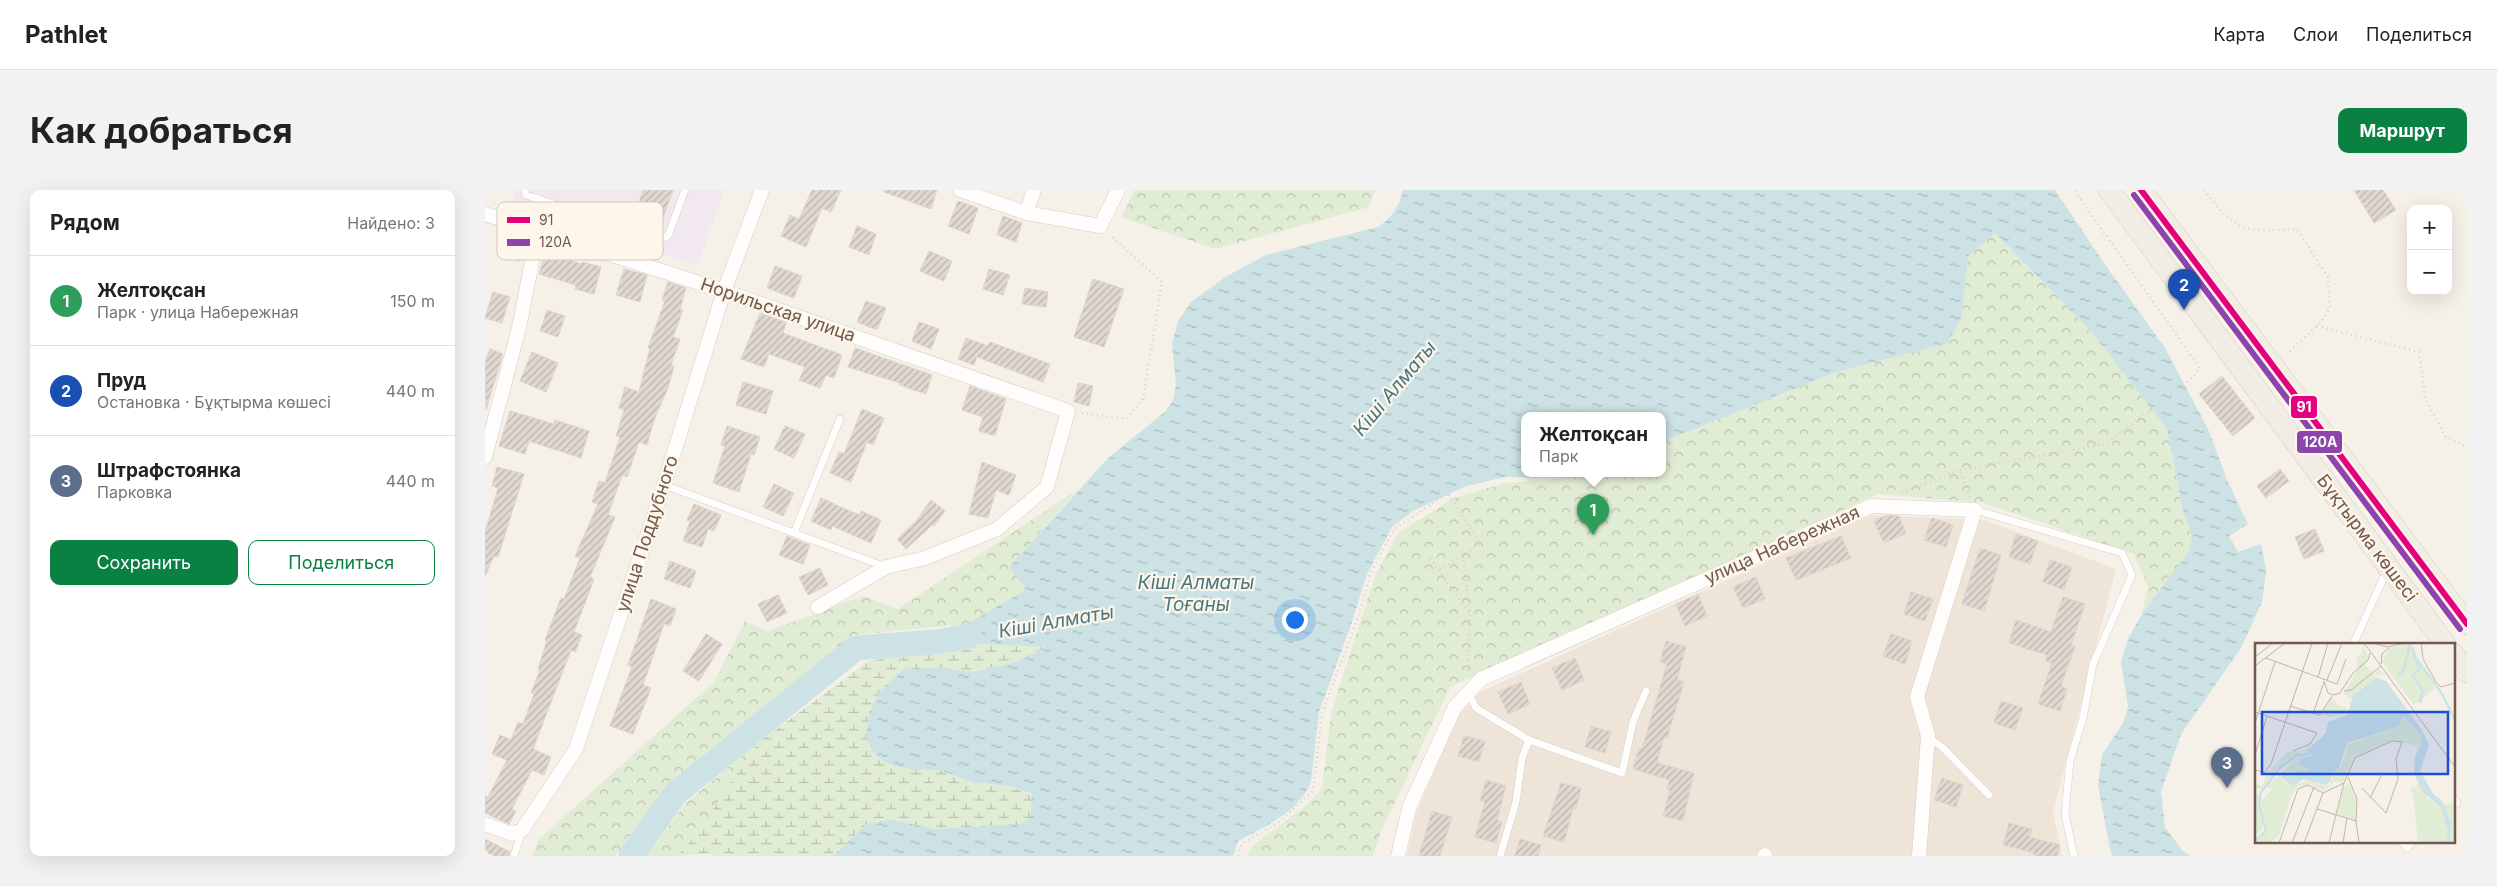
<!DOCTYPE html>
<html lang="ru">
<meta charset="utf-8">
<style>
:root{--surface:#fff;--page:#f2f2f2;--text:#222;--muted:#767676;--line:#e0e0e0;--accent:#0b8043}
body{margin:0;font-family:Inter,sans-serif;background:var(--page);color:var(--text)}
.controls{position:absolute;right:15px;top:15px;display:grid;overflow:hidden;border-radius:10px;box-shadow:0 5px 20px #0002}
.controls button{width:45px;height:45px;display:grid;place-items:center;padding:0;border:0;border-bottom:1px solid var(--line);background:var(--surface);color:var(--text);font:25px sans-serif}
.you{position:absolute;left:809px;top:429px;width:18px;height:18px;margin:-12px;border:4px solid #fff;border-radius:50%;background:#1a73e8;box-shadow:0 0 0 8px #1a73e833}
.badge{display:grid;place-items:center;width:32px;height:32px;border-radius:50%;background:var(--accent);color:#fff;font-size:16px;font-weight:700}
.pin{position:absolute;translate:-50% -41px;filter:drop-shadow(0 1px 2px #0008)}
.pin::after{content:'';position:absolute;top:26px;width:18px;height:15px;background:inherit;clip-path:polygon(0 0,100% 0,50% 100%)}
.popup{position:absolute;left:1036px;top:222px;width:145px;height:65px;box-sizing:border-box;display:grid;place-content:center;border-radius:10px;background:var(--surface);filter:drop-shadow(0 1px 4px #0005);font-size:16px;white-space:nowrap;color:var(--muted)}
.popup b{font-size:19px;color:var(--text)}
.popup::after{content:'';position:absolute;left:50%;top:100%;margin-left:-10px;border:10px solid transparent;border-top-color:var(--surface)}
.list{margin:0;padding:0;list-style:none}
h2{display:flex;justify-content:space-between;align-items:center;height:65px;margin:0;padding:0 20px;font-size:21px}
h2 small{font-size:16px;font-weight:400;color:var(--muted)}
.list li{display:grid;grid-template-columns:32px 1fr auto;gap:15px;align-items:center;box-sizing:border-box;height:90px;padding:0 20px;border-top:1px solid var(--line)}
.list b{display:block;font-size:19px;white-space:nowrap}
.list p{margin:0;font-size:16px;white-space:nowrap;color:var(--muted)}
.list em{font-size:16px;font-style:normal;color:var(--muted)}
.actions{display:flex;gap:10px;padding:15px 20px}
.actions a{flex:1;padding:11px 0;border:1px solid var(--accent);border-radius:10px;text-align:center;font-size:18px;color:var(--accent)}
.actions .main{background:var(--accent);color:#fff}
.map{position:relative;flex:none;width:1982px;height:666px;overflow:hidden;border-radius:10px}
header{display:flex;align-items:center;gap:30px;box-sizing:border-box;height:70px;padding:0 25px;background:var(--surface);border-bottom:1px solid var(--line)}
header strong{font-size:24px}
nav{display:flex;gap:28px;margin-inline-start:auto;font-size:18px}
.intro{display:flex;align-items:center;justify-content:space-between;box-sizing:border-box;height:120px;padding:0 30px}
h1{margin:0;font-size:35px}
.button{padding:12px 22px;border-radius:10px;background:var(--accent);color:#fff;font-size:18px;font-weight:700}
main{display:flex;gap:30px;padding:0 30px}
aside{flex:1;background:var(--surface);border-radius:10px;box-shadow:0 5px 20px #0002}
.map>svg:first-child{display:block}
</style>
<header>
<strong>Pathlet</strong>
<nav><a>Карта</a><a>Слои</a><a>Поделиться</a></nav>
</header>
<div class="intro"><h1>Как добраться</h1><a class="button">Маршрут</a></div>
<main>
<aside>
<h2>Рядом<small>Найдено: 3</small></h2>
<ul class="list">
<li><span class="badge" style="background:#2e9e5b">1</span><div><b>Желтоқсан</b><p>Парк · улица Набережная</p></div><em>150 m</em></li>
<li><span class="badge" style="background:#1a4fb4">2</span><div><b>Пруд</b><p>Остановка · Бұқтырма көшесі</p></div><em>440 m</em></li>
<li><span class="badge" style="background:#5c6f8a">3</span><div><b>Штрафстоянка</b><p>Парковка</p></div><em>440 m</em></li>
</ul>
<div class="actions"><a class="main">Сохранить</a><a>Поделиться</a></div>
</aside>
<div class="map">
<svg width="1982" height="666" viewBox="0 0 1982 666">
<defs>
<pattern id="forest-crowns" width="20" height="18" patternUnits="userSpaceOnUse" patternTransform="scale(1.25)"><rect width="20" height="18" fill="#e1ecd5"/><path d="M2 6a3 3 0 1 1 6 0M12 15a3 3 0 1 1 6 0" fill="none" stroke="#bbc2af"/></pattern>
<pattern id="wetland-marsh" width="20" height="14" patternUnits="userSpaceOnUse" patternTransform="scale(1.25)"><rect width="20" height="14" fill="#e1ecd5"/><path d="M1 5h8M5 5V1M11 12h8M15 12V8" fill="none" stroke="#bbc2af"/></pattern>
<pattern id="water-ripples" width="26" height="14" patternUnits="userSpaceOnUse" patternTransform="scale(1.25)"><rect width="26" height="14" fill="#cce2e4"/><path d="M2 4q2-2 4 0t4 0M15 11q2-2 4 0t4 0" fill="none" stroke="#aababb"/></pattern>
<pattern id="building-hatch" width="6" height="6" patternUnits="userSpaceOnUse" patternTransform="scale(1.25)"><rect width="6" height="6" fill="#e1d9d1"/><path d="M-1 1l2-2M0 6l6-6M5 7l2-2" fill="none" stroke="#bbb3ac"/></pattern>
</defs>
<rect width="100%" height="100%" fill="#f5f1e9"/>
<path fill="#eee4d7" d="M1386 325 1499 330 1631 379 1568 622 1577 666H922L931 624 974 525 995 502Z"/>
<path fill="#f2e8f0" d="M32 0H239L213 76 27 13Z"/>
<path fill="url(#forest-crowns)" d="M650 0H890L884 17 730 59 636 27Z
M1510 43 1605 140 1682 239 1698 321 1707 346 1704 361 1657 424 1663 397 1649 364 1498 313 1393 304 965 497 895 644 888 666H763L766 657 819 617 837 599 846 523 890 386 913 343 969 308 1020 293 1086 288 1097 284H1177V252L1349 183 1463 153 1477 127 1482 66Z
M593 299 524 377 543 399 482 434 369 445 184 592 131 666H47L53 650 229 492 260 431 283 441 378 406 413 419Z
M273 553 209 647 193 666H161L201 613Z"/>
<path fill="url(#wetland-marsh)" d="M496 454 563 457 531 472 489 482 455 478 430 580H455L486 592 523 596 547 605 545 628 535 634 449 639 404 629 343 666H229L225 664 193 666 209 647 273 553 383 471Z"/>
<path fill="url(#water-ripples)" d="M918 0H1570L1621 76 1680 158 1723 239 1743 292 1763 334 1744 346 1753 362 1776 354 1781 380 1777 412 1756 458 1696 544 1676 602 1680 637 1697 660 1705 666H1628L1625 659 1613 595 1617 565 1638 533 1643 517 1636 471 1643 449 1657 424 1704 361 1707 346 1698 321 1682 239 1605 140 1510 43 1483 66 1477 127 1463 153 1349 183 1177 252V226H1039V284H1097L1086 288 1020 287 981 296 928 321 907 337 882 384 866 435 834 522 826 592C814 622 779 637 753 651L748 666H343L351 663 380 635 404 629 449 639 535 634 545 628 547 604 523 596 486 592 455 580H430L406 575 391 566 381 547 384 523 395 501 419 479 455 478 489 482 531 472 562 457 451 452 542 399 524 377 623 268 681 221 688 210 691 194 687 154 693 131 706 112 742 86 781 65 893 37C907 27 914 17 918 0Z"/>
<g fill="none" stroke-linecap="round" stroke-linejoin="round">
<path stroke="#cce2e4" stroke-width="25" d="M146 666 191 603 371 458 451 452 484 446"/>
</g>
<path fill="url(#building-hatch)" stroke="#ddd4cc" d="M158 0H188L173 42 147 33Z
M327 0H356L346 22 337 18 321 57 296 46 305 25 314 29Z
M399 0H452L446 19 399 2Z
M1869 0H1898L1911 20 1889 33Z
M473 11 493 18 484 44 463 36Z
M518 26 537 33 531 52 512 45Z
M372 36 391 44 384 65 364 57Z
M27 45 42 50 35 71 21 67Z
M444 61 467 71 459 91 435 81Z
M60 63 97 74V72L116 77 109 104 90 99 91 95 54 84Z
M290 76 317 86 309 108 282 98Z
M139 79 162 85 155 112 131 105Z
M504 79 525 85 518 105 498 99Z
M608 89 639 99 619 157 589 147Z
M183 92 201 98 195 119 198 120 188 147 195 149 186 175 189 176 183 198 169 230 162 255 154 252 142 287 137 285 123 325 130 327 105 387 109 389 89 442 97 445 90 462 86 460 48 559 66 567 59 585 47 580 27 619 31 621 24 634 0 623V606L3 607 22 570 7 564 15 545 26 550 33 532 38 534 49 504 46 503 55 480 53 479 62 451 60 450 76 408 79 409 95 368 90 366 113 314 107 312 114 291 120 293 135 247 131 246 139 220 134 218 140 197 154 202 165 158H163L180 111 177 110Z
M540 98 563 102 561 117 537 114Z
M8 102 25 107 17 133 0 128Z
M381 111 401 118 392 140 372 132Z
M62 120 80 126 73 147 55 141Z
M275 123 301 132 298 143 357 165 349 188 341 185 335 198 314 190 320 177 284 164 279 177 256 169Z
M434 132 454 139 446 159 427 151Z
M481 148 503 156 505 152 565 174 558 192 492 167 489 175 473 169Z
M370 158 447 185 441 204 414 195 415 193 363 177Z
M5 159 18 164 1 220 0 172Z
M47 162 73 173 61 202 35 191Z
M1737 186 1770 228 1748 246 1714 204Z
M258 192 288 201 281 224 251 215Z
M593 193 608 196 604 216 589 212Z
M485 196 521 209 510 246 494 241 498 227 477 220Z
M377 219 399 228 388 255 382 252 366 292 345 283 354 262 359 264Z
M25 221 69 234 70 230 104 241 96 268 44 251 40 264 14 256Z
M242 236 275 247 269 265 266 264 254 302 228 293 240 256 236 255Z
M300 236 320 244 309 268 289 259Z
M497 272 531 285 524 305 511 300 503 328 484 324Z
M12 277 39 284 13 367 9 366 0 386V342L13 298 7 296Z
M1795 279 1804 291 1781 308 1772 296Z
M289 294 309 303 298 326 278 317Z
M336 308 374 325 376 321 396 330 386 353 347 336 346 340 326 331Z
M446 310 460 321 449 336 447 335 421 359 412 349 432 330Z
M209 314 236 325 229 341 223 339 217 357 198 351 205 331 202 330Z
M1402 325 1414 326 1421 343 1399 353 1389 331Z
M1447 328 1468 335 1461 357 1439 350Z
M1830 339 1839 361 1819 369 1810 347Z
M1531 344 1553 351 1545 374 1524 367Z
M302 346 325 355 318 374 294 365Z
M1356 346 1366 368 1311 390 1301 368Z
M1495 358 1516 365 1499 421 1477 414Z
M1565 370 1587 377 1579 400 1558 392Z
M185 371 211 381 205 398 179 389Z
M335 378 343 395 323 405 314 387Z
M1271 387 1280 409 1258 418 1248 397Z
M1426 402 1448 409 1440 431 1419 424Z
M1213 404 1222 426 1200 436 1191 414Z
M293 405 302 423 282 432 273 414Z
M1578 407 1600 414 1586 455 1590 456 1576 496 1582 499 1575 521 1553 514 1567 473 1561 471 1562 465 1524 453 1531 430 1566 442Z
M166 409 191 419 185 436 179 434 158 495 166 498 148 544 125 536 147 477 143 475Z
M221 444 237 454 214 491 198 481Z
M1406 444 1427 451 1420 474 1398 466Z
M1181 451 1201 457 1192 490 1199 492 1182 548 1179 547 1172 573 1209 583 1198 631 1178 626 1185 600 1182 599 1185 590 1148 579 1154 558 1157 559 1182 474 1175 472Z
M1090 468 1099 490 1077 500 1067 478Z
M1036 492 1045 514 1023 524 1013 502Z
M1516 511 1538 518 1530 540 1509 533Z
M1106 536 1126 542 1120 563 1100 557Z
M979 546 1000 551 994 572 973 566Z
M1457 588 1478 595 1471 617 1449 610Z
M1001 590 1021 596 1012 630 1017 632 1011 653 990 647 1000 612 995 611Z
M1076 593 1096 598 1091 619 1088 618 1079 652 1058 646Z
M947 621 967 627 955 666H934Z
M1524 633 1547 639 1544 647 1575 655 1572 666H1549V663L1518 655Z
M0 649 25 662 24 666H0Z
M1035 649 1056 655 1053 666H1030Z"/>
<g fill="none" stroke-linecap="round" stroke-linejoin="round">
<g stroke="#d4cec7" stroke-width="8">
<path id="service" d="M40 0 41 5 176 49 183 46 200 0
M40 37 52 8
M179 295 401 377
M1490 320 1637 363 1647 385 1608 474 1598 528 1585 571 1580 624 1589 666
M309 343 355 229
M1868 455 1902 380
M983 502 991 518 1044 550 1137 583 1148 532 1161 501
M1443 547 1457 557 1504 605
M1968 608 1972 613 1968 616
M1917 652 1922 658 1927 652
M29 666 37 640
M1015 666 1031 612 1037 568 1044 550"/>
</g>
<g stroke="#d4cec7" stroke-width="15">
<path id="minor" d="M475 0 541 23 615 36 633 0
M541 23 549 0
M0 24 239 101 583 221 562 297 512 339 440 368 401 377 333 417
M0 267 34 138 53 41
M0 634 27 644 37 640 91 559 179 295 239 101 277 0
M913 666 924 618 970 517 996 489 1386 316 1490 320 1432 507 1443 546 1434 666
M1279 666 1280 665"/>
</g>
<g stroke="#d4ccc6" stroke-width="22">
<path id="primary" d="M1624 0 1961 455
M1656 0 1982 434
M1968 464 1982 482"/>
</g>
<path stroke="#d6cfca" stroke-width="2.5" stroke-dasharray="1 4" stroke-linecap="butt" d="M1719 0C1752 43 1759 42 1812 39L1843 87 1845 118 1837 131 1802 164
M1832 136 1934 162 1940 208 1961 247 1982 257
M597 223 641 229 658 209 677 92 625 45
M1475 280 1620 254 1705 190 1715 178 1589 0
M1417 303 1475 280 1485 307
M978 365 985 425 983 483
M945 368 984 423
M753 666 757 654 794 632 828 601 837 523 875 422 885 384 909 339 963 303 995 354 954 380"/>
<use href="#service" stroke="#fefdfc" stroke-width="7"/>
<use href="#minor" stroke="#fefdfc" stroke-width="14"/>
<use href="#primary" stroke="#f1ede5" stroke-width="21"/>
<g stroke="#fef6ea" stroke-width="10">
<path id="bus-1" d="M1656 0 1982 434"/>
</g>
<g stroke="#fef6ea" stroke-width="10">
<path id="bus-2" d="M1649 5 1975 439"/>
</g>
<use href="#bus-1" stroke="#e5007d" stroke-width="6"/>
<use href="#bus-2" stroke="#8e44ad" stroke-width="6"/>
</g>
<g text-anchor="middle" stroke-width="4.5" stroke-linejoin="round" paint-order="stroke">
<g font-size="18" fill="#71594c" stroke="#fef6ea">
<text transform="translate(293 120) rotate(19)" y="6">Норильская улица</text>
<text transform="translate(162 344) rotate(-72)" y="6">улица Поддубного</text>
<text transform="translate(1882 348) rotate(53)" y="6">Бұқтырма көшесі</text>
<text transform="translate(1297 355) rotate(-24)" y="6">улица Набережная</text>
</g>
<g font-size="19" font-style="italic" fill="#477882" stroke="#fef6ea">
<text transform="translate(909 198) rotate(-50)" y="7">Кіші Алматы</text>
<text x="711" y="399">Кіші Алматы<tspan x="711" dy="22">Тоғаны</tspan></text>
<text transform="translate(571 431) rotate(-10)" y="7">Кіші Алматы</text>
</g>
</g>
<g transform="translate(1770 453)">
<rect width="200" height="200" fill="#f5f1e9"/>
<path d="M5 149 3 163 8 185 0 193V153Z" fill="#e1ecd5"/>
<path d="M155 0 180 45 159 62 127 19 135 5ZM108 1 113 14 110 22 119 31 124 26 129 31 119 32 121 35 96 56 88 51 103 26 102 14 106 12ZM77 54 83 62 92 64 90 70 76 74 67 71ZM149 73 165 91 167 101 162 109V103L138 97 98 115 88 139H79L68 148 55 141 43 144 36 153 25 191 15 200 29 167 30 153 42 141 54 137 70 143 75 141 79 130 86 125 93 101 144 83ZM63 97 58 106 42 111 24 124 7 147 0 145V141L7 143 12 130 32 109 46 108ZM94 140 101 157 100 177 82 171 89 144ZM161 141 167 143 173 156 186 165 185 156 192 162 200 159V200H163L158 151 155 148 158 142 164 150Z" fill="#e1ecd5"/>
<path d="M60 112 43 118 58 125 57 128 26 133 29 139 40 144 30 153 29 167 15 200H0L11 189 5 160 17 146 12 145 15 140 43 113Z" fill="#e1ecd5"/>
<path d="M121 35 131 38 165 84 174 102 165 128 179 152 185 156 196 178 195 200 191 198 193 188 186 165 168 149 159 131 160 113 167 101 165 91 149 73 144 83 92 100 84 125 78 130 74 140 70 142 48 136 38 144 26 134 27 131 36 133 43 128H58L44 122V116L59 112 49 111 71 90 73 79 92 72 98 53Z" fill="#cce2e4"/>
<path fill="none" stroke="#cce2e4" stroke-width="2.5" d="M157 4 164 26 158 33 168 48 165 60M163 18 187 51 200 77M143 32 149 27 155 0M7 148 25 125 42 112 53 111M0 198 11 188 4 162 6 148"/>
<path fill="none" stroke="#c0b4aa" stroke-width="1" d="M109 0 200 124M118 0 132 4 151 0M166 0 168 16 181 39 186 44 200 40M0 14 18 0M11 15 82 41 91 16M126 21 127 11 134 5M0 23 30 0M63 34 73 0M72 37 87 0M69 38 73 50 78 52 85 50 98 30 113 17 115 10M89 48 96 47 126 23M35 63 65 72 77 53M0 69 62 90 55 101 38 108M58 71 69 39M0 80 20 19M0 112 12 73M0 127 10 129 16 121 57 0M93 134 102 156 101 178M68 150 89 140 100 115 137 98 147 99 141 116 143 136 131 170 107 145M115 155 127 131M62 166 101 178M101 178 104 200M24 200 43 146 53 142 68 150M37 200 59 144M49 200 68 150M74 200 89 140M88 200 92 175"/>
<path fill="#1d4ed8" fill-opacity="0.15" stroke="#1d4ed8" stroke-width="2.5" d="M7 69H193V131H7Z"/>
<rect width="200" height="200" fill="none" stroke="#71594c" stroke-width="2.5"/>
</g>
<rect x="12" y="12" width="166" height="58" rx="8" fill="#fef6ea" stroke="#d4c7bb" stroke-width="1"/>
<rect x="22" y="27" width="23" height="6" fill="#e5007d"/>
<rect x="22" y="49" width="23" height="7" fill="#8e44ad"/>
<g font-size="14" fill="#71594c">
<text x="54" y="35">91</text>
<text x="54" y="57">120А</text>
</g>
<g stroke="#fef6ea" stroke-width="2">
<rect x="1805" y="205" width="28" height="24" rx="5" fill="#e5007d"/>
<rect x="1811" y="240" width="47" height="24" rx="5" fill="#8e44ad"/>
</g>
<g font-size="14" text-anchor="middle" font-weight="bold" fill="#fff">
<text x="1819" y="222">91</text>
<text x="1835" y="257">120А</text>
</g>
</svg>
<div class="controls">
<button>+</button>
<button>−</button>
</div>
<div class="you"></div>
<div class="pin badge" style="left:1108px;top:345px;background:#2e9e5b">1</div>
<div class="popup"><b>Желтоқсан</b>Парк</div>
<div class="pin badge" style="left:1699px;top:120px;background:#1a4fb4">2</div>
<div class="pin badge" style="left:1742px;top:598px;background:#5c6f8a">3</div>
</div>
</main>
